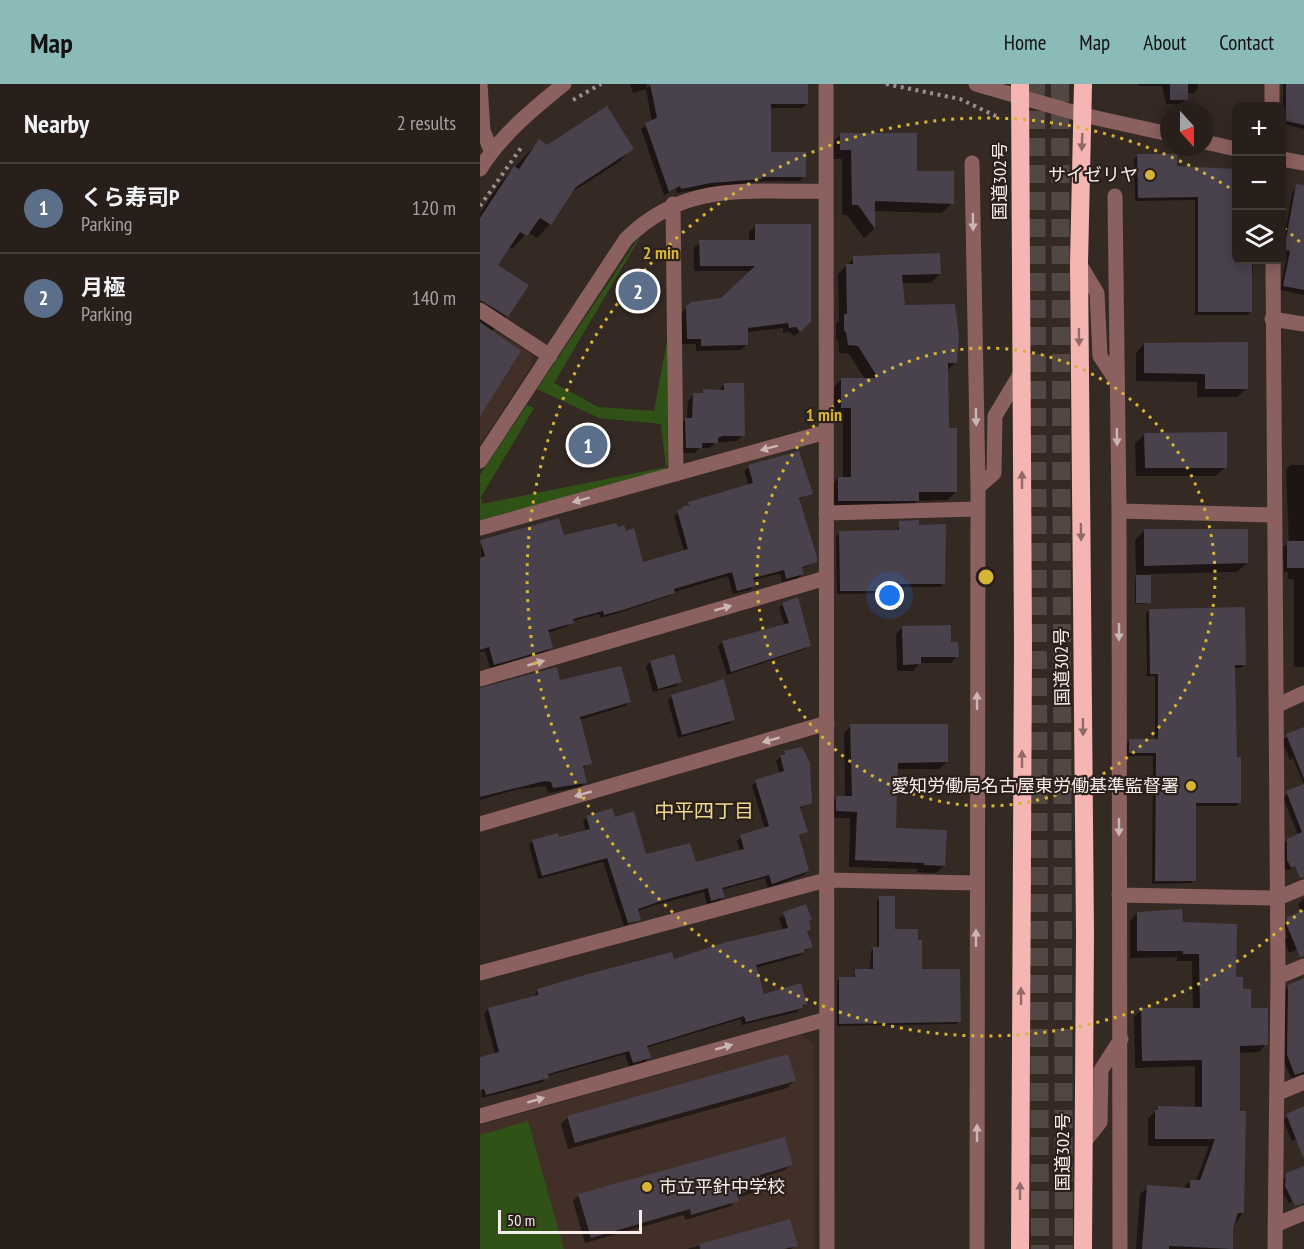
<!DOCTYPE html>
<meta charset="utf-8">
<style>
:root{--surface:#281f1b;--page:#302724;--text:#f1f3f6;--muted:#a5a2a3;--line:#443d3a;--accent:#8bbbb9}
body{margin:0;font-family:"PT Sans Narrow","Noto Sans JP",sans-serif;background:var(--page);color:var(--text)}
.controls{position:absolute;right:18px;top:18px;display:grid;overflow:hidden;border-radius:9px;box-shadow:0 3px 15px #0003}
.controls button{width:54px;height:54px;display:grid;place-items:center;padding:0;border:0;border-bottom:2px solid var(--line);background:var(--surface);color:var(--text);font:30px sans-serif}
.compass{position:absolute;left:680px;top:18px;width:54px;height:54px;border-radius:50%;background:var(--surface);box-shadow:0 3px 15px #0003;rotate:159deg}
.scale{position:absolute;left:18px;bottom:15px;width:144px;box-sizing:border-box;padding-left:6px;border:3px solid #f7eeeb;border-top:0;font-size:16px;line-height:21px;white-space:nowrap;color:#f7eeeb;-webkit-text-stroke:4px #2b1f1b;paint-order:stroke}
.you{position:absolute;left:410px;top:512px;width:21px;height:21px;margin:-15px;border:4px solid #fff;border-radius:50%;background:#1a73e8;box-shadow:0 0 0 9px #1a73e833}
.badge{display:grid;place-items:center;width:39px;height:39px;border-radius:50%;background:var(--accent);color:#fff;font-size:20px;font-weight:700}
.pin{position:absolute;translate:-50% -50%;border:3px solid #fff;box-shadow:0 2px 6px #0006}
.list{margin:0;padding:0;list-style:none}
h2{display:flex;justify-content:space-between;align-items:center;height:78px;margin:0;padding:0 24px;font-size:26px}
h2 small{font-size:20px;font-weight:400;color:var(--muted)}
.list li{display:grid;grid-template-columns:39px 1fr auto;gap:18px;align-items:center;box-sizing:border-box;height:90px;padding:0 24px;border-top:2px solid var(--line)}
.list b{display:block;font-size:22px;white-space:nowrap}
.list p{margin:0;font-size:20px;white-space:nowrap;color:var(--muted)}
.list em{font-size:20px;font-style:normal;color:var(--muted)}
.icon{flex:none;width:33px;height:33px;fill:none;stroke:currentColor;stroke-width:2;stroke-linecap:round;stroke-linejoin:round}
.map{position:relative;flex:none;width:824px;height:1165px;overflow:hidden}
header{display:flex;align-items:center;gap:36px;box-sizing:border-box;height:84px;padding:0 30px;background:var(--accent);color:#111}
header strong{font-size:28px}
nav{display:flex;gap:33px;margin-inline-start:auto;font-size:21px}
main{display:flex}
aside{flex:1;background:var(--surface)}
.map>svg:first-child{display:block}
</style>
<header>
<strong>Map</strong>
<nav><a>Home</a><a>Map</a><a>About</a><a>Contact</a></nav>
</header>
<main>
<aside>
<h2>Nearby<small>2 results</small></h2>
<ul class="list">
<li><span class="badge" style="background:#5c6f8a">1</span><div><b>くら寿司P</b><p>Parking</p></div><em>120 m</em></li>
<li><span class="badge" style="background:#5c6f8a">2</span><div><b>月極</b><p>Parking</p></div><em>140 m</em></li>
</ul>
</aside>
<div class="map">
<svg width="824" height="1165" viewBox="0 0 824 1165">
<rect width="100%" height="100%" fill="#352924"/>
<path fill="#422f28" d="M0 237 51 270 52 281 0 360Z
M321 951 333 959 334 1165H0V1041Z"/>
<path fill="#305217" d="M159 153 158 157 74 299 118 323 174 327 187 257 188 380 184 386 0 436V391L47 321 54 324 1 413 2 420 186 383 181 340 119 334 57 305Z
M48 1037 84 1165H0V1051Z"/>
<path fill="#0007" d="M150 0H166L167 4 173 0H327V20L322 24H290V69L324 92 320 97H278L197 109 196 105 184 111 161 45 172 38 166 5 153 9Z
M658 0H718V4L714 9H706V15L702 20H686L682 2H658Z
M803 0H824V45L803 40Z
M360 51 436 88 472 119 462 129 394 127V145L384 154 367 131H362V75H350V61Z
M59 57 67 63 152 64 139 78 89 110 70 140 57 154 48 148 32 165 28 162 16 181 27 232 12 247 0 329V129L21 98Z
M658 71 695 83 756 86V176H773L771 227 767 231H715V116L655 117 654 75Z
M816 104 824 106V211L800 206 807 171 802 170V166L812 109Z
M275 142 324 244 314 252 309 248 303 249V244L267 248V260L261 266 216 267V260H202L201 229 211 219 242 216 272 187H214V164L220 158 269 157V148Z
M374 174 460 190 451 199H421L424 223 476 278 467 287V346L476 408 467 416 437 417 428 425H350V403L358 394H363V332H353V304L362 295H385L369 270 359 269 358 256H356V240L359 237 358 190Z
M664 260 766 304 758 313H717V298L656 297V269Z
M245 300 263 351 257 357 235 359 230 364H219L215 369H200V341L207 335 208 317 213 311 239 306Z
M665 350 746 383 736 392H656L655 359Z
M811 381H824V583H814V495H808V488H804L803 463 809 459 806 385Z
M269 383 331 409 318 416 335 478 321 485 322 490 318 494 302 498 300 490 272 496 274 501 270 506 253 510 248 492 194 508 189 512 138 529 120 534 119 530 93 537 88 542 67 549 71 563 67 567 10 584 5 567 0 568 1 457 83 453 162 480 204 467 194 432 209 420 269 402 264 387Z
M420 438 463 499 460 503H417L413 509 357 510 356 452 359 449 417 448Z
M664 447 767 479 757 488 669 490 670 519 655 520V494L659 490 656 491 655 456Z
M303 520 330 561 325 565 247 591 238 562 243 558 305 542 299 524Z
M670 526 764 581 761 584H754L755 674 760 718 756 722H714L715 796 711 799 672 800 673 672H646V660L650 656H675V592H667L666 529Z
M423 543 470 559 477 572 471 579H440L433 587H417L416 550Z
M170 578 200 597 196 602 173 608 166 583Z
M79 598 150 617 145 622 99 636 110 679 102 685 106 698 101 703 68 709 66 702 38 705 0 716V605Z
M192 612 254 636 249 640 198 654 188 616Z
M371 642 467 678 459 685H416L414 745 464 782 456 789 437 788V785L369 783 370 734H350V720L357 713H365L364 649Z
M824 644V701L813 674 810 676 802 656Z
M305 668 331 718 319 725 326 747 318 753 328 787 324 791 288 804 285 794 241 806 243 813 239 817 227 820 224 808 175 821 157 827 160 835 144 842 123 778 58 795 49 761 53 757 78 755 106 748 103 737 107 733 134 735 165 772 215 780 260 767 257 757 261 753 285 745 272 702 276 697 300 690 296 677Z
M824 702V779L806 787 803 781V760L818 751 803 713Z
M400 814 414 847 479 937 476 940 357 942V897L360 894H373L376 887H390L391 867 397 864V817Z
M824 815V863L809 869 804 856 807 854 804 839 822 829 818 820Z
M325 822 330 845 326 848 331 863 319 872 275 884 283 912 325 919 317 928 262 941 260 935 166 964 169 974 165 978 149 982 145 970 67 992 63 998 2 1014 0 975 15 970 4 930 8 925 54 913 57 906 193 877 303 846 299 834Z
M657 829 701 839 754 894 786 960 779 968 758 969 763 1129 751 1144 752 1165H656L660 1110 668 1103 702 1105 710 1097H716L729 1062H668V1035L678 1024H715V982L655 984 654 933 662 926H713L712 877H697V873L650 874V837Z
M824 895V994L821 992 811 994 803 976 804 906Z
M314 997 307 1004 88 1065 81 1040 88 1033Z
M824 1024V1069L818 1054 812 1057 803 1036Z
M311 1080 305 1086 279 1094 281 1102 275 1108 256 1114 251 1122 205 1136 204 1131 105 1159 93 1117 99 1111Z
M824 1084V1111L809 1119 802 1107V1095Z
M309 1137 316 1161 311 1165H207Z"/>
<path fill="#49414c" d="M170 0H328V20H291V68H326V93H282V95L231 99 201 105 200 102 189 108 165 39 177 34Z
M690 0H708V16H690Z
M806 0H824V41L806 37Z
M127 22 154 65 96 103 71 141 60 134 47 152 40 148 18 181 49 201 28 233 0 216V134L34 82 39 85 59 55 67 61Z
M360 49H437V87H474V120L395 117V145L378 121H372L371 66H360Z
M657 70H697V82L756 85V176H772V228H718V113L658 114Z
M816 100 824 101V206L803 202 810 167 804 166Z
M275 140H331V238L320 248 316 243 309 244 308 239 268 244V261L221 262V255H207L206 222 211 218 241 214 275 182H220L219 156H275Z
M460 169 461 190 422 191 425 221 475 220 479 252 477 279H468L469 344H477V408H439V417H358V393H371V324H361V294H398L378 262 368 261 366 248 364 247V230H367L366 180H373V172Z
M0 238 41 267 0 332Z
M768 258V305H725V290L664 289V259Z
M244 299H264L265 352H242L238 354V359H222V364H206L205 334H212L213 309H223V305L244 306Z
M747 348V384H665L664 349Z
M319 367 333 410 319 414 337 473V478L322 483 324 490 306 495 304 486 273 494 276 502 257 507 252 488 194 505 195 509 143 526 124 531 123 527 93 535 94 539 68 546 73 564 14 581 9 563 0 566V474L5 472 0 456 79 434 84 451 136 439 138 443 144 441 146 447 154 444 163 478 208 465 197 426 202 425V423L209 421 208 418 273 399 268 381Z
M439 436V441L466 440 465 500H418V507H360L359 447 419 446V437Z
M664 445H768V479L664 482Z
M807 457H824V484H807Z
M656 491H671V519H656Z
M318 513 331 562 251 588 242 557 309 539 302 519Z
M765 523 766 581H755L757 673H761V719H716V797H675L676 669H649V655H678V590H670L669 525Z
M471 541V558H478L479 573H441V580L423 581 422 542Z
M194 570 202 598 178 605 170 577Z
M141 582 151 618 100 633 112 680 103 682 107 699 73 704 71 698 65 697 0 713V604L77 583 80 596Z
M244 595 255 636 202 651 191 611Z
M370 640H468V678L418 679 416 744 467 746 465 782 444 781V779L375 776 377 728 356 727V712H372Z
M824 643V695L806 650Z
M322 663 330 679 332 719 320 723 328 748 319 751 329 787 292 800 289 791 242 804 245 813 231 817 228 804 181 817 158 825 161 836 148 839 127 774 62 792 52 756 78 749 79 753 110 745 106 732 132 724 135 733 154 727 166 770 210 759 216 778 264 765 260 751 289 742 275 696 304 687 300 671 305 670 304 667Z
M824 700V793L820 794 815 782 811 784 807 776V755L822 748 806 707Z
M399 812H415V845H438V856H442V885H480L481 938 359 940V893H375V885H393V863H399Z
M326 820 332 836 329 837 331 846 327 847 333 863 324 866 325 868 276 881 284 910 321 899 327 920 322 921 323 924 266 938 264 932 167 962 171 974 153 979 149 967 68 990 69 994 50 999 6 1011 4 1005 0 1006V973L19 968 8 924 58 911 57 905 108 890 192 868 194 875 246 858 308 844 303 828Z
M702 825 703 838 757 840 756 893H763V905H771V924H788V961L760 962V1027H766L764 1129H758L753 1144V1165L689 1162V1165H662L667 1101 710 1104V1096H720L735 1055H675V1026H678V1022L722 1023V976L662 977 661 924H720L719 870H703V867H657V828Z
M824 826V872L820 873 807 842V833Z
M824 894V988L815 991 807 971 808 901Z
M308 970 316 997 95 1059 87 1032Z
M824 1022V1072L823 1073 806 1030Z
M305 1053 313 1081 280 1091 283 1102 257 1111 259 1117 211 1131 210 1125 111 1154 98 1110Z
M824 1082V1119L815 1122 805 1102 806 1089Z
M310 1135 318 1162 304 1165H220L219 1160Z"/>
<g fill="none" stroke-linecap="round" stroke-linejoin="round">
<path stroke="#524742" stroke-width="18" stroke-dasharray="18 9" stroke-linecap="butt" d="M556 0 560 1165
M580 0 584 1165"/>
<path stroke="#9b908c" stroke-width="4" stroke-dasharray="3 4.5" stroke-linecap="butt" d="M406 0 480 15 520 34
M93 16 121 0
M0 122 43 61"/>
<path stroke="#8b615f" stroke-width="15" d="M0 0 3 47 11 66
M346 0 347 1165
M496 0 603 31 689 50
M792 0V22
M725 58 756 65
M802 75 824 79
M492 79 498 403 497 1165
M0 85C21 51 53 25 84 0
M635 112 639 427 640 1165
M193 120 196 390
M793 176 798 893 795 1165
M599 179 617 209 620 272 635 295
M0 226 70 272
M792 235 824 240
M0 377 146 155C206 96 267 109 345 107
M498 403 514 389 515 332 542 287
M639 427 794 431
M346 429 498 425
M0 444 346 348
M0 595 346 494
M796 622 824 609
M0 740 347 639
M639 811 798 814 824 803
M0 889 346 796 496 799
M798 893 824 882
M798 1009 824 998
M0 1032 347 935
M604 1058 620 1038 621 986 641 955
M795 1141 824 1129"/>
<path stroke="#f5b5b3" stroke-width="18" d="M603 0 599 179 605 849 603 1165
M540 1165 543 563 540 0"/>
</g>
<defs><path id="oneway-solid" d="M-6-.8H1V-3.2L6.5 0L1 3.2V.8H-6Z" transform="scale(1.5)"/></defs>
<g fill="#906a67">
<use href="#oneway-solid" transform="translate(602 58) rotate(92)"/>
<use href="#oneway-solid" transform="translate(599 253) rotate(89)"/>
<use href="#oneway-solid" transform="translate(542 396) rotate(-90)"/>
<use href="#oneway-solid" transform="translate(601 448) rotate(89)"/>
<use href="#oneway-solid" transform="translate(603 643) rotate(89)"/>
<use href="#oneway-solid" transform="translate(542 675) rotate(-90)"/>
<use href="#oneway-solid" transform="translate(541 912) rotate(-90)"/>
<use href="#oneway-solid" transform="translate(540 1107) rotate(-90)"/>
</g>
<g fill="#ccb6b3">
<use href="#oneway-solid" transform="translate(493 138) rotate(89)"/>
<use href="#oneway-solid" transform="translate(496 333) rotate(89)"/>
<use href="#oneway-solid" transform="translate(637 353) rotate(89)"/>
<use href="#oneway-solid" transform="translate(289 364) rotate(165)"/>
<use href="#oneway-solid" transform="translate(101 416) rotate(165)"/>
<use href="#oneway-solid" transform="translate(243 524) rotate(-16)"/>
<use href="#oneway-solid" transform="translate(639 548) rotate(90)"/>
<use href="#oneway-solid" transform="translate(56 579) rotate(-16)"/>
<use href="#oneway-solid" transform="translate(497 617) rotate(-90)"/>
<use href="#oneway-solid" transform="translate(291 656) rotate(164)"/>
<use href="#oneway-solid" transform="translate(103 710) rotate(164)"/>
<use href="#oneway-solid" transform="translate(639 743) rotate(90)"/>
<use href="#oneway-solid" transform="translate(496 854) rotate(-90)"/>
<use href="#oneway-solid" transform="translate(244 963) rotate(-16)"/>
<use href="#oneway-solid" transform="translate(56 1016) rotate(-16)"/>
<use href="#oneway-solid" transform="translate(497 1049) rotate(-90)"/>
</g>
<g fill="none" stroke="#d6b534" stroke-width="3" stroke-dasharray="3 6">
<circle cx="506" cy="493" r="229"/>
<path d="M822 826A459 459 0 1 1 756 108M804 144A459 459 0 0 1 822 160"/>
</g>
<g fill="#d6b534" stroke="#2b1f1b" stroke-width="2">
<circle cx="670" cy="91" r="6"/>
<circle cx="711" cy="702" r="6"/>
<circle cx="167" cy="1103" r="6"/>
</g>
<g text-anchor="middle" stroke-width="4.5" stroke-linejoin="round" paint-order="stroke">
<g font-size="18" fill="#f7eeeb" stroke="#2b1f1b" text-anchor="end">
<text x="658" y="97">サイゼリヤ</text>
<text x="699" y="708">愛知労働局名古屋東労働基準監督署</text>
<text x="179" y="1109" text-anchor="start">市立平針中学校</text>
</g>
<g font-size="18" fill="#f7eeeb" stroke="#2b1f1b">
<text transform="translate(520 97) rotate(-90)" y="6">国道302号</text>
<text transform="translate(582 583) rotate(-91)" y="6">国道302号</text>
<text transform="translate(583 1068) rotate(-90)" y="6">国道302号</text>
</g>
<g font-size="20" fill="#eed88b" stroke="#2b1f1b">
<text x="224" y="734">中平四丁目</text>
</g>
</g>
<circle cx="506" cy="493" r="9" fill="#d6b534" stroke="#2b1f1b" stroke-width="3"/>
<g font-size="18" text-anchor="middle" font-weight="bold" fill="#d6b534" stroke="#2b1f1b" stroke-width="4.5" stroke-linejoin="round" paint-order="stroke">
<text x="181" y="175">2 min</text>
<text x="344" y="337">1 min</text>
</g>
</svg>
<div class="controls">
<button>+</button>
<button>−</button>
<button><svg class="icon" aria-label="layers" viewBox="0 0 24 24"><path d="M12 4l9 5-9 5-9-5zM3 14l9 5 9-5"/></svg></button>
</div>
<svg class="compass" viewBox="-18 -18 36 36"><path d="M0-13l5 13h-10z" fill="#e53935"/><path d="M0 13l5-13h-10z" fill="#a5a2a3"/></svg>
<div class="scale">50 m</div>
<div class="you"></div>
<div class="pin badge" style="left:108px;top:361px;background:#5c6f8a">1</div>
<div class="pin badge" style="left:158px;top:207px;background:#5c6f8a">2</div>
</div>
</main>
